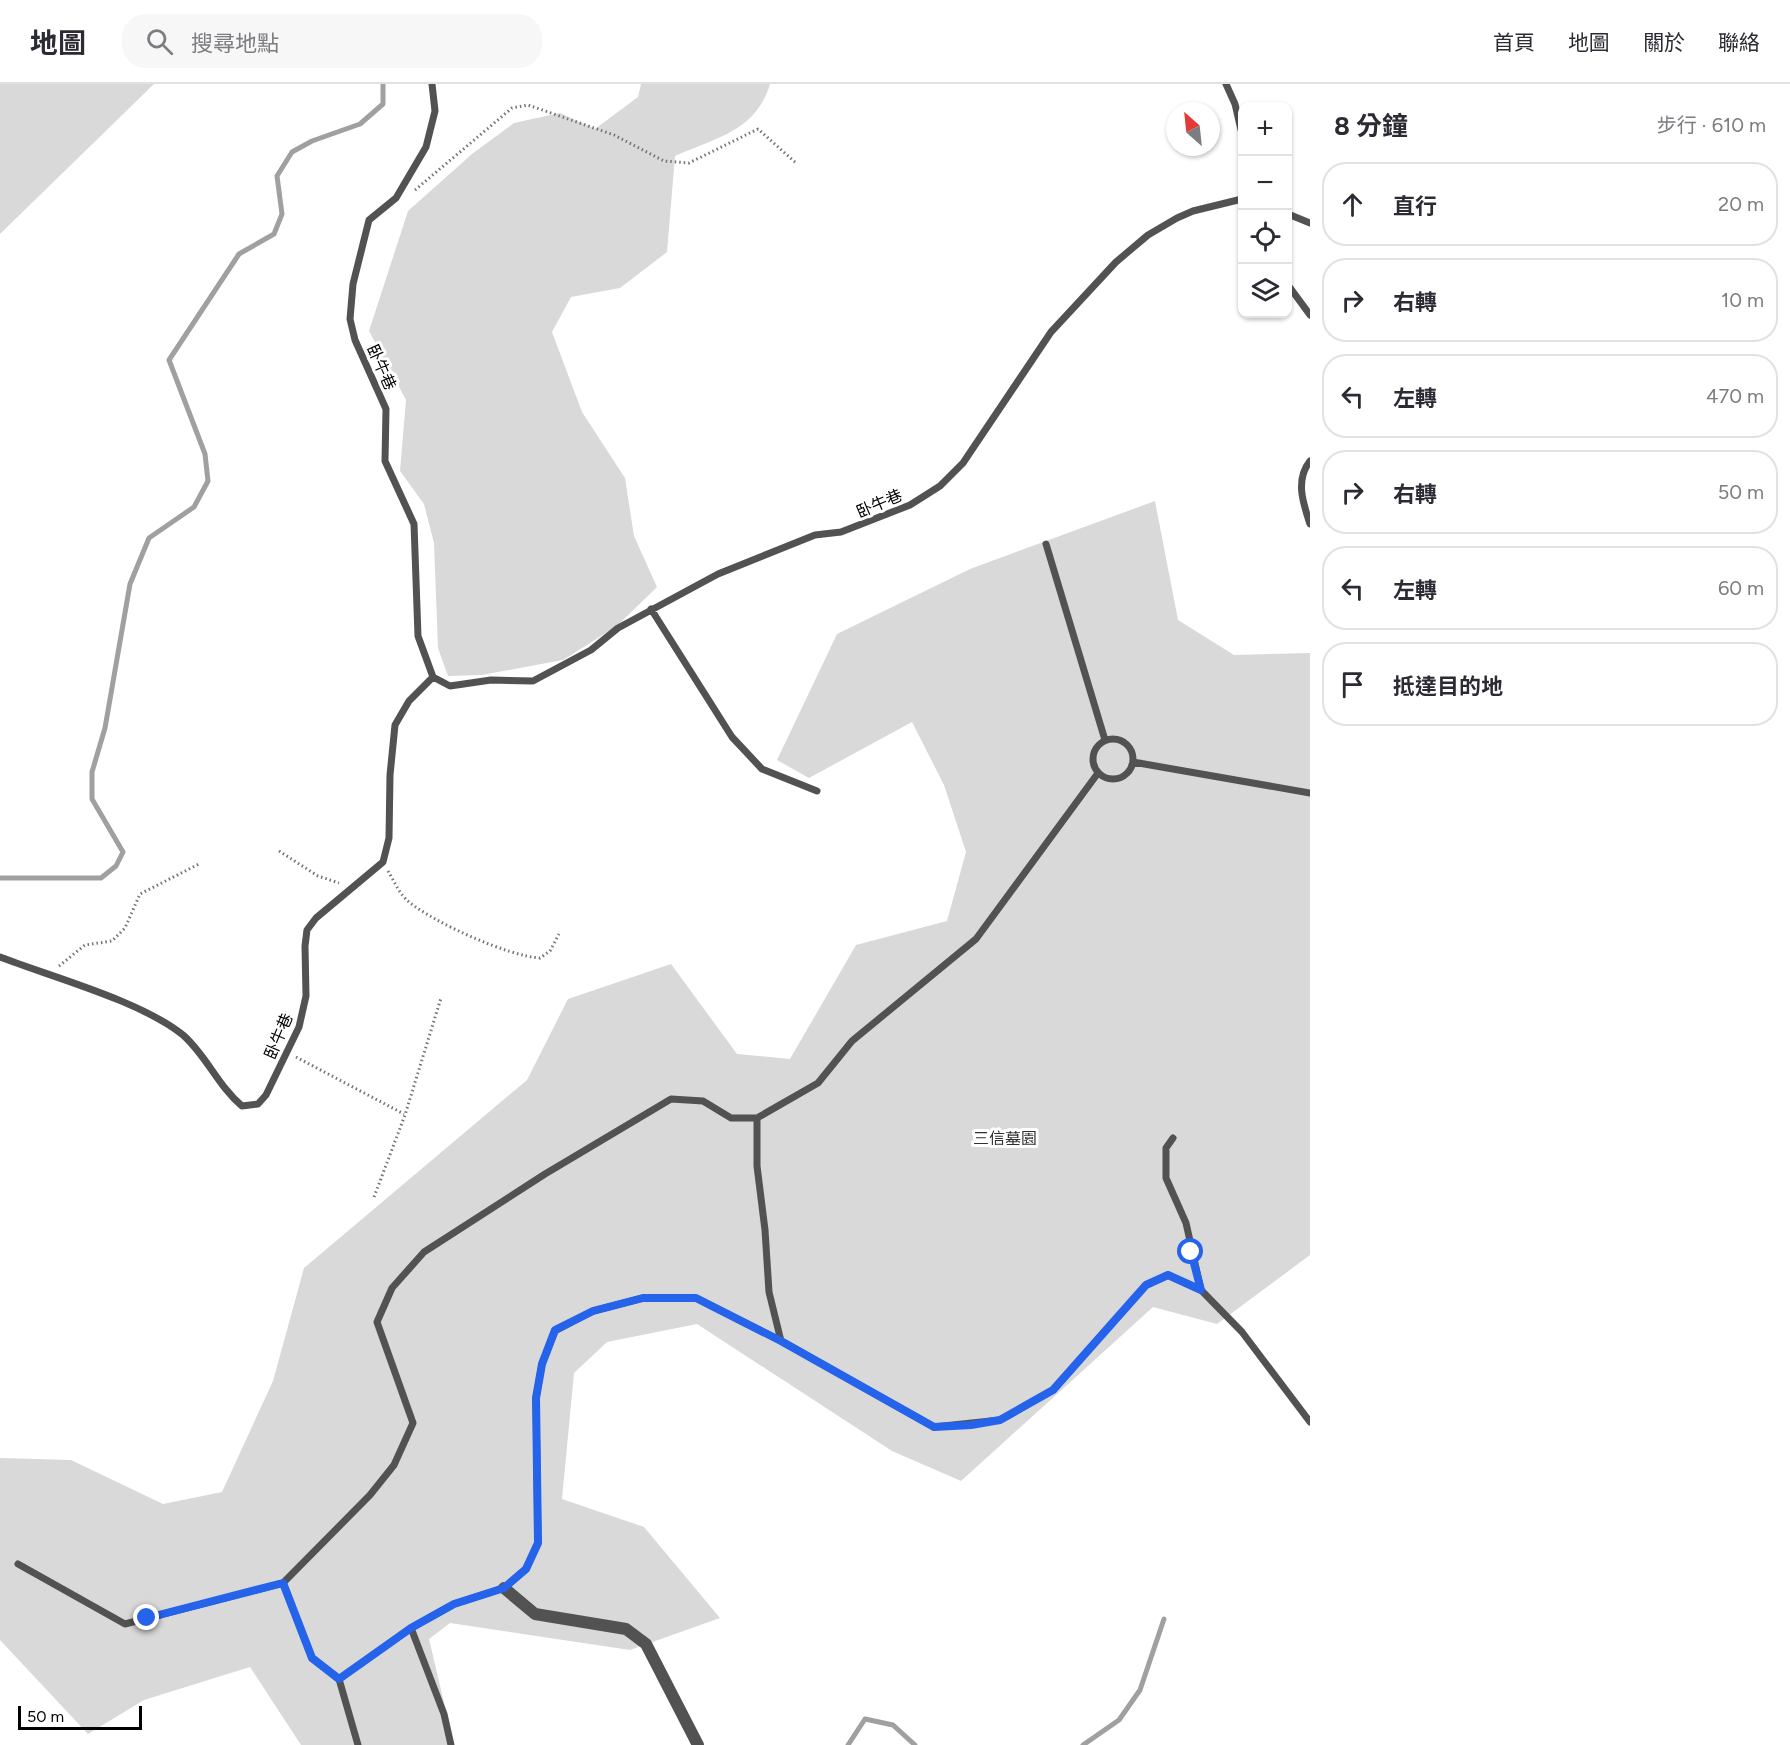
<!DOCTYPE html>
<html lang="zh-TW">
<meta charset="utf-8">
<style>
:root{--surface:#fff;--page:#f7f7f7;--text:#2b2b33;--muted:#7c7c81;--line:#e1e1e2}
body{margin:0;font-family:Figtree,"Noto Sans TC",sans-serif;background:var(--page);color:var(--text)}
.controls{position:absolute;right:18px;top:18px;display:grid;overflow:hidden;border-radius:12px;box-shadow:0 2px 4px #0004}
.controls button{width:54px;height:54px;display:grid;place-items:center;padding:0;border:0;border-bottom:2px solid var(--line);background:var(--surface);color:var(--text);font:30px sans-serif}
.compass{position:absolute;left:1166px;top:18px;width:54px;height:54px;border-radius:50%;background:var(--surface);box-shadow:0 2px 4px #0004;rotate:333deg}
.scale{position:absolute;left:18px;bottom:15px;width:124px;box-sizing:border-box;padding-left:6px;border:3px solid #000;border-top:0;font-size:16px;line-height:21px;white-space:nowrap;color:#000;-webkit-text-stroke:4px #fff;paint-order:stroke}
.stop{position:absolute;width:18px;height:18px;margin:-14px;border:4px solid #2563eb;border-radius:50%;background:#fff}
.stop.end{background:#2563eb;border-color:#fff;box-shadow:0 2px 6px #0008}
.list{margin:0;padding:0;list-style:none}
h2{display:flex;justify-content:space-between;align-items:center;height:78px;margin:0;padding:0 24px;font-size:26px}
h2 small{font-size:20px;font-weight:400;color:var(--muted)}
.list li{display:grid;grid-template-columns:39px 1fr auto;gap:18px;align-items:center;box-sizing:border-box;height:84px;margin:0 12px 12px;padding:0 12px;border:2px solid var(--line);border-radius:24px}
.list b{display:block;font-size:22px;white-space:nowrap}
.list em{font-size:20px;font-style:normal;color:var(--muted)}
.icon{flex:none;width:33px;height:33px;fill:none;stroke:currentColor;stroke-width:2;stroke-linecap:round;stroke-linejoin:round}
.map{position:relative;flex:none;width:1310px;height:1661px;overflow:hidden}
header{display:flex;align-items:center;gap:36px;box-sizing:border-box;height:84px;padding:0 30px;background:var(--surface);border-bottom:2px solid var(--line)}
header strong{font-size:28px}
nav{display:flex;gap:33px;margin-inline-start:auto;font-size:21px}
.search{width:420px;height:54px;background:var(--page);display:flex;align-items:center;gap:15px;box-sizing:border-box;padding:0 21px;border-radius:24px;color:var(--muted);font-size:22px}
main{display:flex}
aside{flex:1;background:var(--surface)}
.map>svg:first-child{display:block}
</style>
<header>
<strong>地圖</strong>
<div class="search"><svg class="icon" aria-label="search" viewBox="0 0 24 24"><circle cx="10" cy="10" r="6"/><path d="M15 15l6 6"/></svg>搜尋地點</div>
<nav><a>首頁</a><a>地圖</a><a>關於</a><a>聯絡</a></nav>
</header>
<main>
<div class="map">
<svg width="1310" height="1661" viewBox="0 0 1310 1661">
<rect width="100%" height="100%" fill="#fff"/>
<path fill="#d9d9d9" d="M0 0H154L0 150Z
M641 0H770C756 47 716 54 675 72L667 168 620 204 571 213 552 248 582 328 625 394 634 452 657 503 617 542 563 576 482 591 448 592 438 564 434 459 424 420 400 387 406 316 369 247 408 127 472 70 514 39 560 29 595 45 638 13Z
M1155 417 1178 536 1234 571 1310 569V1171L1217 1240 1153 1223 961 1397 892 1367 697 1240 607 1258 574 1289 562 1415 644 1443 720 1534 630 1566 450 1539 429 1555 454 1661H301L250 1583 144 1616 88 1650 0 1556V1374L71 1376 163 1420 222 1408 273 1297 304 1184 527 996 568 915 671 880 737 970 790 975 856 861 947 837 966 768 944 701 912 638 809 694 777 676 837 550 970 485Z"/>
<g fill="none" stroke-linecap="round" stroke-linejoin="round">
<path stroke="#a0a0a0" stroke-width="5" d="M0 794H101L116 782 123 768 92 715V688L105 644 130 500 149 454 194 423 208 397 205 370 169 276 239 170 274 150 282 130 277 92 292 68 312 57 360 40 383 20V0
M848 1661 865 1635 893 1641 915 1661
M1083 1661 1119 1636 1140 1606 1164 1535"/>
<path stroke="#747474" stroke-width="3" stroke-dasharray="1.5 3" stroke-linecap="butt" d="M415 106 512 24 528 21 614 51 664 77 689 79 758 45 797 80
M279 767 318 792 339 799
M388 787C394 797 400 811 409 818 435 839 508 872 540 874L550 867 559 850
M59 882 85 861 112 857 125 844 140 810 199 780
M296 973 404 1030
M374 1113 405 1031 441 914"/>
<path stroke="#525252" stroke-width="7" d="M432 0 435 27 426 63 396 114 369 136 353 200 350 235 355 256 386 325 385 377 414 440 418 552 433 593 450 602 491 596 533 597 591 566 618 544 718 490 815 451 841 448 910 421 940 402 963 379 1051 248 1116 178 1148 151 1177 134 1193 127 1242 115
M1226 0 1235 20 1242 50
M1288 130 1310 139
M1288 201 1310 231
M1310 377C1295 396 1303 419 1310 440
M1046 460 1105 656
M651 525 732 653 762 685 817 707
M1093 675a20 20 0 1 1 40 0a20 20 0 1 1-40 0Z
M1133 678 1310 709
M0 873C52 893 141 917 183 951 206 971 218 1002 242 1022L258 1020 266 1011 299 943 306 912 305 862 307 846 316 834 383 778 389 754 390 691 395 641 409 617 433 593
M757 1034V1082L765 1146 769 1208 781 1257 934 1343 1000 1336 1053 1306 1146 1201 1168 1191 1201 1206
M1173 1054 1166 1064V1094L1186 1139 1201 1206 1242 1248 1310 1338
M18 1480 125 1540 283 1499 370 1411 394 1381 413 1339 377 1238 392 1204 424 1168 545 1090 671 1015 703 1017 731 1034H757L818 999 852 957 976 855 1098 689
M283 1499 312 1574 339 1595 411 1544 454 1520 504 1504 526 1485 538 1459 536 1314 542 1280 555 1247 593 1227 643 1214H696L781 1257
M411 1544 444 1630 451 1661
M339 1595 358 1661"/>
<path stroke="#525252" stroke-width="12" d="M504 1504 535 1530 626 1545 646 1560 698 1661"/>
</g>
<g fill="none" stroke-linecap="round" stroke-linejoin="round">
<path stroke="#2563eb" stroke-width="8" d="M147 1534 283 1499 312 1574 339 1595 411 1544 454 1520 504 1504 526 1485 538 1459 536 1314 542 1280 555 1246 593 1227 643 1214H696L781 1257 934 1343 971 1341 1000 1336 1053 1306 1146 1201 1168 1191 1201 1206 1191 1168"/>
</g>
<g text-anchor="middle" stroke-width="6" stroke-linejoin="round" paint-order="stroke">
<g font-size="16" fill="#000" stroke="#fff">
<text transform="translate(382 283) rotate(66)" y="6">卧牛巷</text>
<text transform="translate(879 419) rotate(-23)" y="6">卧牛巷</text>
<text transform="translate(278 952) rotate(-67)" y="6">卧牛巷</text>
</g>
<g font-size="16" fill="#303030" stroke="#fff">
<text x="1005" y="1060">三信墓園</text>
</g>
</g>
</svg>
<div class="controls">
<button>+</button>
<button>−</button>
<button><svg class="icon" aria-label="locate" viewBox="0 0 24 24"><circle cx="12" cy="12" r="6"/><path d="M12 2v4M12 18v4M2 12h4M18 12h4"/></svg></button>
<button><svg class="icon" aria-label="layers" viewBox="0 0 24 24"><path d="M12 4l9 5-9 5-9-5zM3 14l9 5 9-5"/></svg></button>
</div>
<svg class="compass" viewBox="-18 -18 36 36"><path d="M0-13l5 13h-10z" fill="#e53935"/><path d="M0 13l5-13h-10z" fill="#7c7c81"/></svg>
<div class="scale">50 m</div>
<div class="stop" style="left:1191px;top:1168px"></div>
<div class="stop end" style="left:147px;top:1534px"></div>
</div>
<aside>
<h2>8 分鐘<small>步行 · 610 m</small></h2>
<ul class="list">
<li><svg class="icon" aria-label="ahead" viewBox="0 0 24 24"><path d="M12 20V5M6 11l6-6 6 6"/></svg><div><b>直行</b></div><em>20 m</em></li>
<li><svg class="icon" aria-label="right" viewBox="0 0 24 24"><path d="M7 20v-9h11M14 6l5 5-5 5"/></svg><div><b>右轉</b></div><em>10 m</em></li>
<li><svg class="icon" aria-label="left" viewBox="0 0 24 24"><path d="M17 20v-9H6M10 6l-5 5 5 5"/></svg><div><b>左轉</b></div><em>470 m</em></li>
<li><svg class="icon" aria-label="right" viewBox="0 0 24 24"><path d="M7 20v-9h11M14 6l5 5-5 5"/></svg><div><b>右轉</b></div><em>50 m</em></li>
<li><svg class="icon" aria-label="left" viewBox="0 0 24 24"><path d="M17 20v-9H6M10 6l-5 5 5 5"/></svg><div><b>左轉</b></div><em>60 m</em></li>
<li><svg class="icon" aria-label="arrive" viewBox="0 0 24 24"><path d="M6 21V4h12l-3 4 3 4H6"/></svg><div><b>抵達目的地</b></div></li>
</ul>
</aside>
</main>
